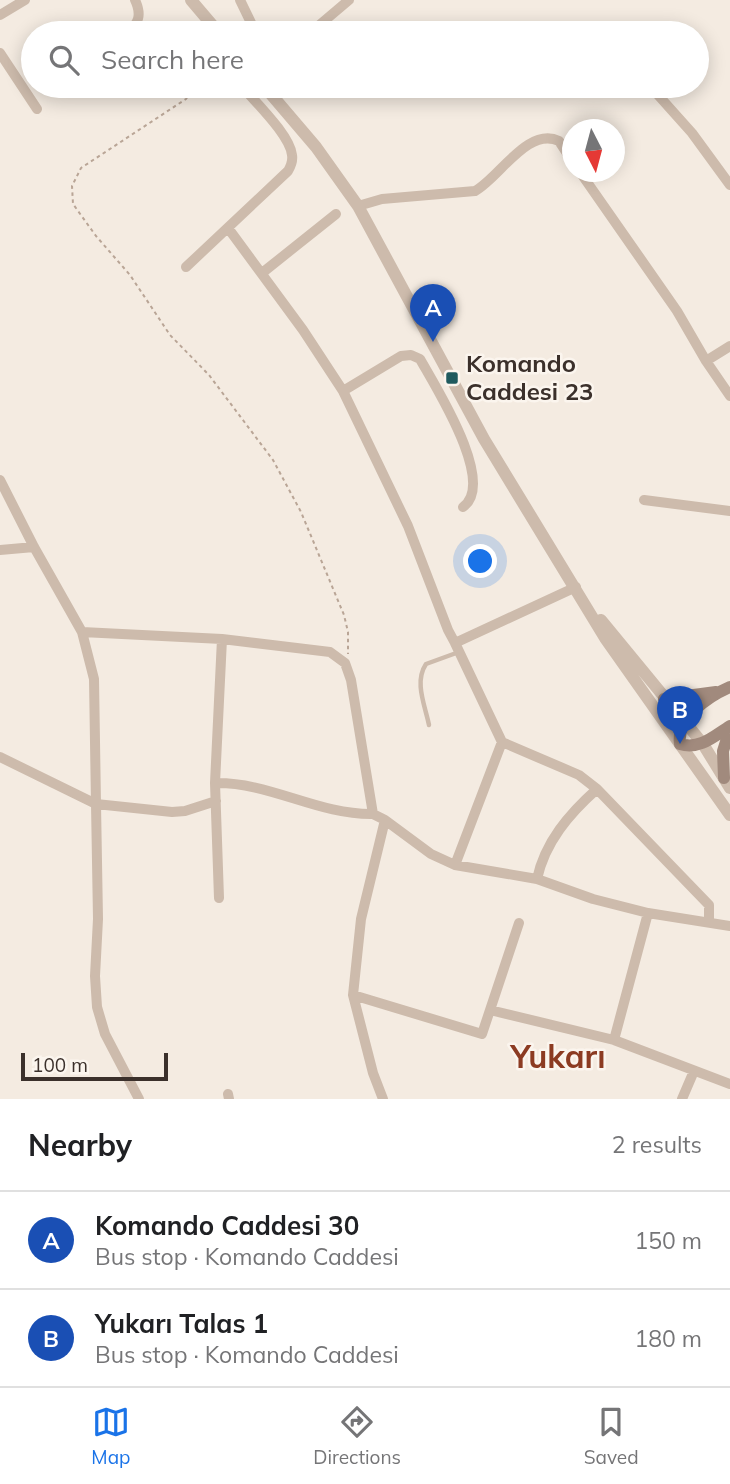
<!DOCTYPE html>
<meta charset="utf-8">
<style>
:root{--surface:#fff;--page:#f2f2f2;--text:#202124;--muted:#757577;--line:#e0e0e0;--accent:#1a73e8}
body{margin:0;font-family:Mulish,sans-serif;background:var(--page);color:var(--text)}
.compass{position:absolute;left:562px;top:119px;width:63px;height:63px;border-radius:50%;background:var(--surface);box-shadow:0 4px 18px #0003;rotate:174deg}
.scale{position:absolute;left:21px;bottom:18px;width:147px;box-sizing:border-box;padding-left:7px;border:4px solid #3b302b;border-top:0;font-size:19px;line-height:24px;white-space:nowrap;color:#3b302b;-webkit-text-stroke:5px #fbf5ee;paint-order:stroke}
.you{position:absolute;left:481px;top:562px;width:24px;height:24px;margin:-18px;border:5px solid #fff;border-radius:50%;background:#1a73e8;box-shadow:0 0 0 10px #1a73e833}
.badge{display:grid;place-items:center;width:46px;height:46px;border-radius:50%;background:var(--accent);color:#fff;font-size:23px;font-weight:700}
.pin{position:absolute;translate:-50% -58px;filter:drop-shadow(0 2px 4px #0008)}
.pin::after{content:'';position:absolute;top:37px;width:24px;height:21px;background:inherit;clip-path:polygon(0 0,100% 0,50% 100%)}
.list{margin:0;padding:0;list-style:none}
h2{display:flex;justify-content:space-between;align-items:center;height:91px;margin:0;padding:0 28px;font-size:30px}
h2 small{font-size:23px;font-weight:400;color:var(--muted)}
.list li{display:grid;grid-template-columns:46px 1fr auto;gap:21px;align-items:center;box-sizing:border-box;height:98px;padding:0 28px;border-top:2px solid var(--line)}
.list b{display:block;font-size:26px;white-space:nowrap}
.list p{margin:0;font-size:23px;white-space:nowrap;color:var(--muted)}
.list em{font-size:23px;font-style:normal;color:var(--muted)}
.icon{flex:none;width:38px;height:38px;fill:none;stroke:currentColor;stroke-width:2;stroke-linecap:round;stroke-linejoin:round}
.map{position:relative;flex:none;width:730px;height:1099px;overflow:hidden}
.search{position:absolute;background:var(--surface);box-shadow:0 4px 18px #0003;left:21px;right:21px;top:21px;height:77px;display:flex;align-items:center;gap:18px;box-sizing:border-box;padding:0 24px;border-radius:38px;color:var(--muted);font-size:26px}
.sheet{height:287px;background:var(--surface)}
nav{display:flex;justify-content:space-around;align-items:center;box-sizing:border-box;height:98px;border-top:2px solid var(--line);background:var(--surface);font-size:19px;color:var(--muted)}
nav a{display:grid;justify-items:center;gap:4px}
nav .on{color:var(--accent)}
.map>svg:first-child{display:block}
</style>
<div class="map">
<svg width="730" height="1099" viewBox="0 0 730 1099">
<rect width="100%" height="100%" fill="#f4ebe1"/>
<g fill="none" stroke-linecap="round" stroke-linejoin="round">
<path stroke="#b9a596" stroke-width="2" stroke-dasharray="3.5 3.5" stroke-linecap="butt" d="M195 86 186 99 81 168 72 186 73 204 96 236 130 275 170 335 209 375 273 460 301 512 344 615 348 632V654"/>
<path stroke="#cdbbac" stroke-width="4.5" d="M429 725C425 705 414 682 426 664L459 652"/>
<path stroke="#cdbbac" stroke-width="10" d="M240 0 256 33
M0 15 25 0
M126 33C139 24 142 15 135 0
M310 33 349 0
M0 53 37 109
M650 86 692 133 730 185
M580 172 677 311 706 361 730 396
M358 206 382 199 475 191C499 178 528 126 559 141L572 161
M228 228 303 330 343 391
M186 267 288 171C291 166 293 161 292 155 290 135 255 102 242 86
M262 273 336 214
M706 361 730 346
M0 480 34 547 82 632
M644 500 730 511
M0 550 34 547
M455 643 448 630 408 526 343 391 401 356 411 355 420 359C435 386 497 483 463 507
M502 742 579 775 597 789 709 905V921
M0 757 96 804 94 679 82 632 222 639
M215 783C270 782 318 815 373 814
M455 865 502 742 455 643 576 587
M537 879C545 842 569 814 597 789
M219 898 215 783 222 639 330 652 345 663 351 680 373 814 385 820
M353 995 361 919 385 820 431 854 455 865 537 879 593 899 648 913 730 926
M490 1010 614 1040 730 1084
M614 1040 648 913
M228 1094 229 1099
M139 1099 105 1034 97 1007 95 976 98 919 96 804 172 812 185 811 216 801
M383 1099 373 1073 353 995 482 1034 519 923
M682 1099 694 1071"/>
<path stroke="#cdbbac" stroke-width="12" d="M191 0 219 33
M264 86 316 147 358 206 484 439 605 638 730 815
M601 620 703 744 730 788"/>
<path stroke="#a18a7d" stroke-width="12" d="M730 687C709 696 676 718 680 744 700 750 714 736 730 726
M664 699 716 692
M724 778 723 751 730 729"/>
</g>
<rect fill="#1f5a5e" stroke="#fbf5ee" stroke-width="2.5" x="445" y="371" width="14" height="14" rx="3.5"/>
<g text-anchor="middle" stroke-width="5" stroke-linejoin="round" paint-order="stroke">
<g font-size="24" font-weight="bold" fill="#3b302b" stroke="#fbf5ee" text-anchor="start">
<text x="466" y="372">Komando<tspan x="466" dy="28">Caddesi 23</tspan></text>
</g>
<g font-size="32" font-weight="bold" fill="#8c3b22" stroke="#fbf5ee">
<text x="558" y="1068">Yukarı</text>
</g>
</g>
</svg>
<svg class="compass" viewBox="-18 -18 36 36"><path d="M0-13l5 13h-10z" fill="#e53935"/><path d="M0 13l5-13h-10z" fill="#757577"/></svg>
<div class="scale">100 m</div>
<div class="you"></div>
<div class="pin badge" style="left:433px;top:342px;background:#1a4fb4">A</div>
<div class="pin badge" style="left:680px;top:744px;background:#1a4fb4">B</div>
<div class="search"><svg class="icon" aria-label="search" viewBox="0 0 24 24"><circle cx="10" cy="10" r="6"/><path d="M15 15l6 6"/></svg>Search here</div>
</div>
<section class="sheet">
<h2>Nearby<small>2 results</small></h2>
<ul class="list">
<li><span class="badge" style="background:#1a4fb4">A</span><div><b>Komando Caddesi 30</b><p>Bus stop · Komando Caddesi</p></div><em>150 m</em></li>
<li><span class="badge" style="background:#1a4fb4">B</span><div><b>Yukarı Talas 1</b><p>Bus stop · Komando Caddesi</p></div><em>180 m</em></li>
</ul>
</section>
<nav>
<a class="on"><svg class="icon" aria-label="map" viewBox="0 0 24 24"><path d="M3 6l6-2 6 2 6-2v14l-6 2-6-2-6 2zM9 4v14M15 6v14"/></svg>Map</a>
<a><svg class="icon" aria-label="directions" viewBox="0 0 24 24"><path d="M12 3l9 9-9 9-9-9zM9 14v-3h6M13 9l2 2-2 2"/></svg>Directions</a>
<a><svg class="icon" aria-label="saved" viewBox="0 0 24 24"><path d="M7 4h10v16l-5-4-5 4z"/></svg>Saved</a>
</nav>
